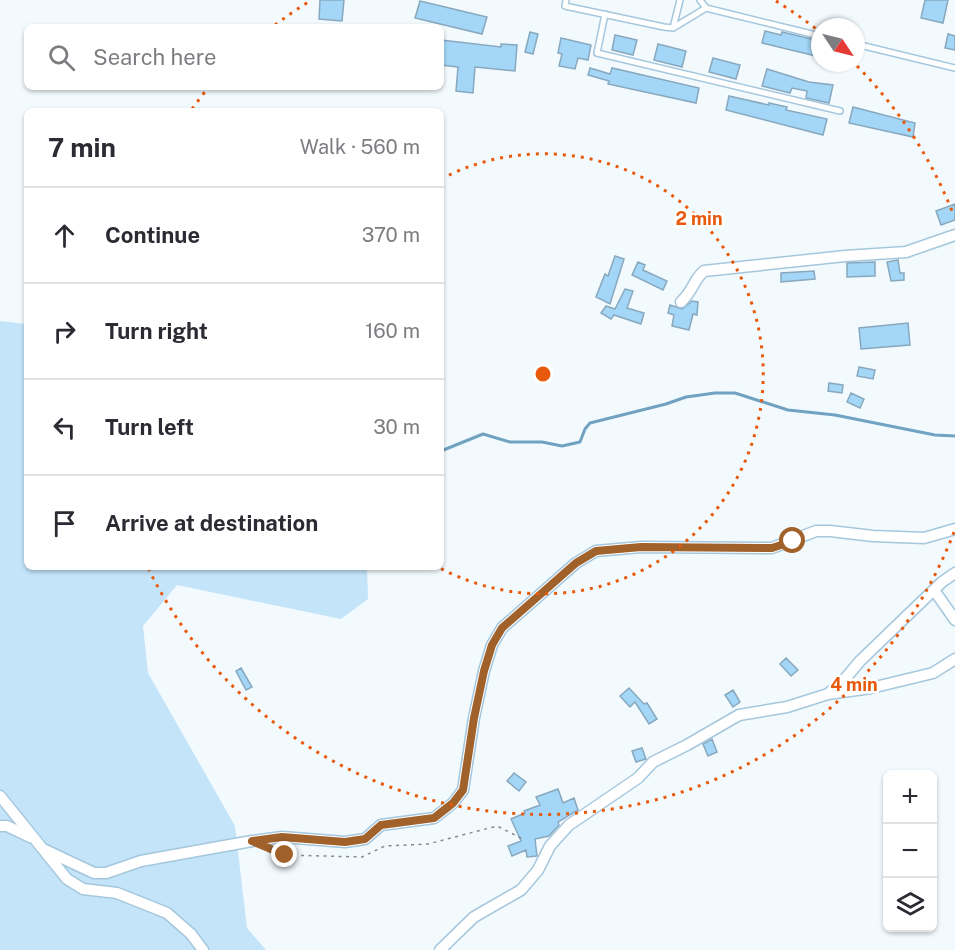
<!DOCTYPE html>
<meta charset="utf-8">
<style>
:root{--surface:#fff;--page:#f2f2f3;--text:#2b2b33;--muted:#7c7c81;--line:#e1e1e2}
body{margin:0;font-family:"Public Sans",sans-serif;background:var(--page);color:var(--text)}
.controls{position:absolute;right:18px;bottom:18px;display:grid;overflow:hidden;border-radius:9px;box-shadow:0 2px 4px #0004}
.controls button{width:54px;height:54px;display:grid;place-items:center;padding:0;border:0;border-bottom:2px solid var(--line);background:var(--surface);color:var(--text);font:30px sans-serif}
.compass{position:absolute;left:811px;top:18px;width:54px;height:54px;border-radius:50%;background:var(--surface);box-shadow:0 2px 4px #0004;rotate:125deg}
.stop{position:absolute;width:18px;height:18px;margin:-14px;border:4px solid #a1612b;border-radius:50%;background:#fff}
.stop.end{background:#a1612b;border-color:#fff;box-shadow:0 2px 6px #0008}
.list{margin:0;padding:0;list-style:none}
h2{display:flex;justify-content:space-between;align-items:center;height:78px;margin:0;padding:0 24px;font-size:26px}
h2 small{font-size:20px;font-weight:400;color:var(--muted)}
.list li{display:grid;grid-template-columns:39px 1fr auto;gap:18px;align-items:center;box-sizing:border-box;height:96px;padding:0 24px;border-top:2px solid var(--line)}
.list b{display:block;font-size:22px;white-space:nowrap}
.list em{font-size:20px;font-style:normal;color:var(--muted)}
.icon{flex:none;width:33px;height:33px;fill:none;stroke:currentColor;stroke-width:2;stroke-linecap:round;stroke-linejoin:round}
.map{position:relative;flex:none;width:955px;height:950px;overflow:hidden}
.search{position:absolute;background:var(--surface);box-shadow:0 2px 4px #0004;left:24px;top:24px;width:420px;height:66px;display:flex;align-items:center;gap:15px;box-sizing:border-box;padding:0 21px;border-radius:9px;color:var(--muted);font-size:22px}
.panel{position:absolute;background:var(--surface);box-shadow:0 2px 4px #0004;left:24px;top:108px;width:420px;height:462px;border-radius:9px}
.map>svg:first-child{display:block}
</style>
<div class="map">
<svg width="955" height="950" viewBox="0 0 955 950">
<rect width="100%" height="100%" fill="#f3fafe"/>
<path fill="#c3e4f9" d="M0 321 27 324V567H367L368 599 341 619 177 585 143 626 148 673 235 826 247 928 266 950H0Z"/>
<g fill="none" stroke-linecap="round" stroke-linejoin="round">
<path stroke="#71a2c1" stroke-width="3" d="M441 451 483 434 510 442H542L562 446 580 442 585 429 590 423 666 404 686 397 715 393H735L788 410 835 415 935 435 955 436"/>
</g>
<path fill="#a3d6f7" stroke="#88a8be" stroke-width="1.5" d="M320 0H344L342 21 319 19Z
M925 0H948L943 23 921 18Z
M420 1 487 17 482 34 415 18Z
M765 31 781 35 782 32 820 41V57L762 43Z
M530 32 538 34 533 54 525 52Z
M948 34 955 36V50L945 48Z
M615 35 637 40 633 55 612 50Z
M561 38 591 45 588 60 578 58 575 69 559 66 562 54 558 53Z
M441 40 501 47V44L517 45 515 71 475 67 473 93 456 91 458 67 441 65Z
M658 44 686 51 682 67 654 60Z
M713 58 740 65 736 79 709 72Z
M590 68 610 74 612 68 699 88 696 103 608 84 609 81 588 75Z
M767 69 809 82 833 85 829 103 806 98 807 91 792 88 790 93 762 86Z
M729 96 769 105V103L787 107 786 110 827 119 823 135 726 110Z
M853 107 915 123 913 137 849 123Z
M955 204V220L941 225 936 211Z
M615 256 624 259 610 304 596 297 605 274 608 276Z
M898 260 900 273H904V280L891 281 887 262Z
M638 262 645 265 643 270 667 281 663 290 632 275Z
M875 262V276L847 277V263Z
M814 271 815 279 781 282V273Z
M625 289 633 291 627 308 644 313 641 324 614 315 611 319 601 313 606 306 615 309Z
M692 301 698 302 697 315 693 314 689 330 672 326 674 315 668 313 670 305 682 309Z
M908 323 910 345 861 349 859 328Z
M859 367 875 370 873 379 857 376Z
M829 383 843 385 842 393 828 391Z
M851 393 864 399 860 408 847 402Z
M786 658 798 670 791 676 780 664Z
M241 668 252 687 246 690 236 671Z
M629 688 644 704 647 703 657 719 649 724 635 702 630 707 620 696Z
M733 690 740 702 733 707 725 695Z
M712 739 717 752 708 756 703 744Z
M642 748 646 759 636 762 632 751Z
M514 773 526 782 519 791 507 781Z
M558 789 563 803 574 798 578 810 558 822 559 825 549 836 535 839 537 856 527 857 526 850 512 856 508 846 521 841 511 819 525 813 524 811 540 805 536 797Z"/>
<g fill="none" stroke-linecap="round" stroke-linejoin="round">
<g stroke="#a5c7dd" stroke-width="8">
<path id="service" d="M566 0 565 6 664 27 673 28 706 8
M700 0 706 8 820 36
M605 14 597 53 840 111
M673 28 680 0
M856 44 955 68"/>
</g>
<g stroke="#a5c7dd" stroke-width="13">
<path id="minor" d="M681 302C693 291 694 279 704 271L845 256 906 252 955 235
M934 590 955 620
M828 694 844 680 860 661 942 582 955 573
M0 796 67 879 83 889 117 893 167 913 191 934 203 950
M0 826H7L30 837
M43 849 94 873H106L141 861 252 841 282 837 345 842 365 839 381 825 434 818 453 803 463 790 474 718 484 671 492 645 502 628 576 563 596 551 641 547 772 548 816 531H830L873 536 924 538 955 529
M440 950 474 917 521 890 538 870 550 846 569 825 638 778 653 762 687 745 739 715 787 707 828 694 871 688 933 673 955 659"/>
</g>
<path stroke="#828a90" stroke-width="1.5" stroke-dasharray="3 4.5" stroke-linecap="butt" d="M272 850 285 855 362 857 385 846 428 844 497 826 521 838 525 836"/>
<use href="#service" stroke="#fff" stroke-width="5"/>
<use href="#minor" stroke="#fff" stroke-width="10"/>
</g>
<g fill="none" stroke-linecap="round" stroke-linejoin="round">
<path stroke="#a1612b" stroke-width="8" d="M285 855 252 841 282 837 345 842 365 839 381 825 434 818 453 803 463 790 474 718 484 671 492 645 502 628 576 563 596 551 641 547 772 548 793 541"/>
</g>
<g fill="none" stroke="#e8590c" stroke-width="3" stroke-dasharray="3 6">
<path d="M441 179A220 220 0 1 1 438 567"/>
<path d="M954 532A440 440 0 0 1 149 570M192 109A440 440 0 0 1 208 88M275 25A440 440 0 0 1 310 1M776 1A440 440 0 0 1 820 32M857 66A440 440 0 0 1 954 216"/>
</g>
<circle cx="543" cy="374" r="9" fill="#e8590c" stroke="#fff" stroke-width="3"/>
<g font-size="18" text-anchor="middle" font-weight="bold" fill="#e8590c" stroke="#fff" stroke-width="5" stroke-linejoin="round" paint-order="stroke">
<text x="699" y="225">2 min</text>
<text x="854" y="691">4 min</text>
</g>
</svg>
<div class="controls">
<button>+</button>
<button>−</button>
<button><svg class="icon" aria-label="layers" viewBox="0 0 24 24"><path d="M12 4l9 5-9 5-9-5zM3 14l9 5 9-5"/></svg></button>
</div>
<svg class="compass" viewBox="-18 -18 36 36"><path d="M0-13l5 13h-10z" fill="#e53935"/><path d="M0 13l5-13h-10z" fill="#7c7c81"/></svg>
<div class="stop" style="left:793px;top:541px"></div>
<div class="stop end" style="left:285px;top:855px"></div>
<div class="search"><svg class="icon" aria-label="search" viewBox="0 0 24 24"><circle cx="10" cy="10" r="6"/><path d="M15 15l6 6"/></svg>Search here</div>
<section class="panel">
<h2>7 min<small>Walk · 560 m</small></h2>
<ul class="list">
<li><svg class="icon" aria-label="ahead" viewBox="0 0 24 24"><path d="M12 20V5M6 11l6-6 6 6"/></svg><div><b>Continue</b></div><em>370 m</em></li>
<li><svg class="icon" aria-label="right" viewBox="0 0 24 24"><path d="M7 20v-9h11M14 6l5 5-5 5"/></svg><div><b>Turn right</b></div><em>160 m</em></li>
<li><svg class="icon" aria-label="left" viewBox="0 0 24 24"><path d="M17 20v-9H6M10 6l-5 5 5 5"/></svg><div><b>Turn left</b></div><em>30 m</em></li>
<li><svg class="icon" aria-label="arrive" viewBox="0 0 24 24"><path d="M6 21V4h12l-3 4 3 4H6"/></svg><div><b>Arrive at destination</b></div></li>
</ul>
</section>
</div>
